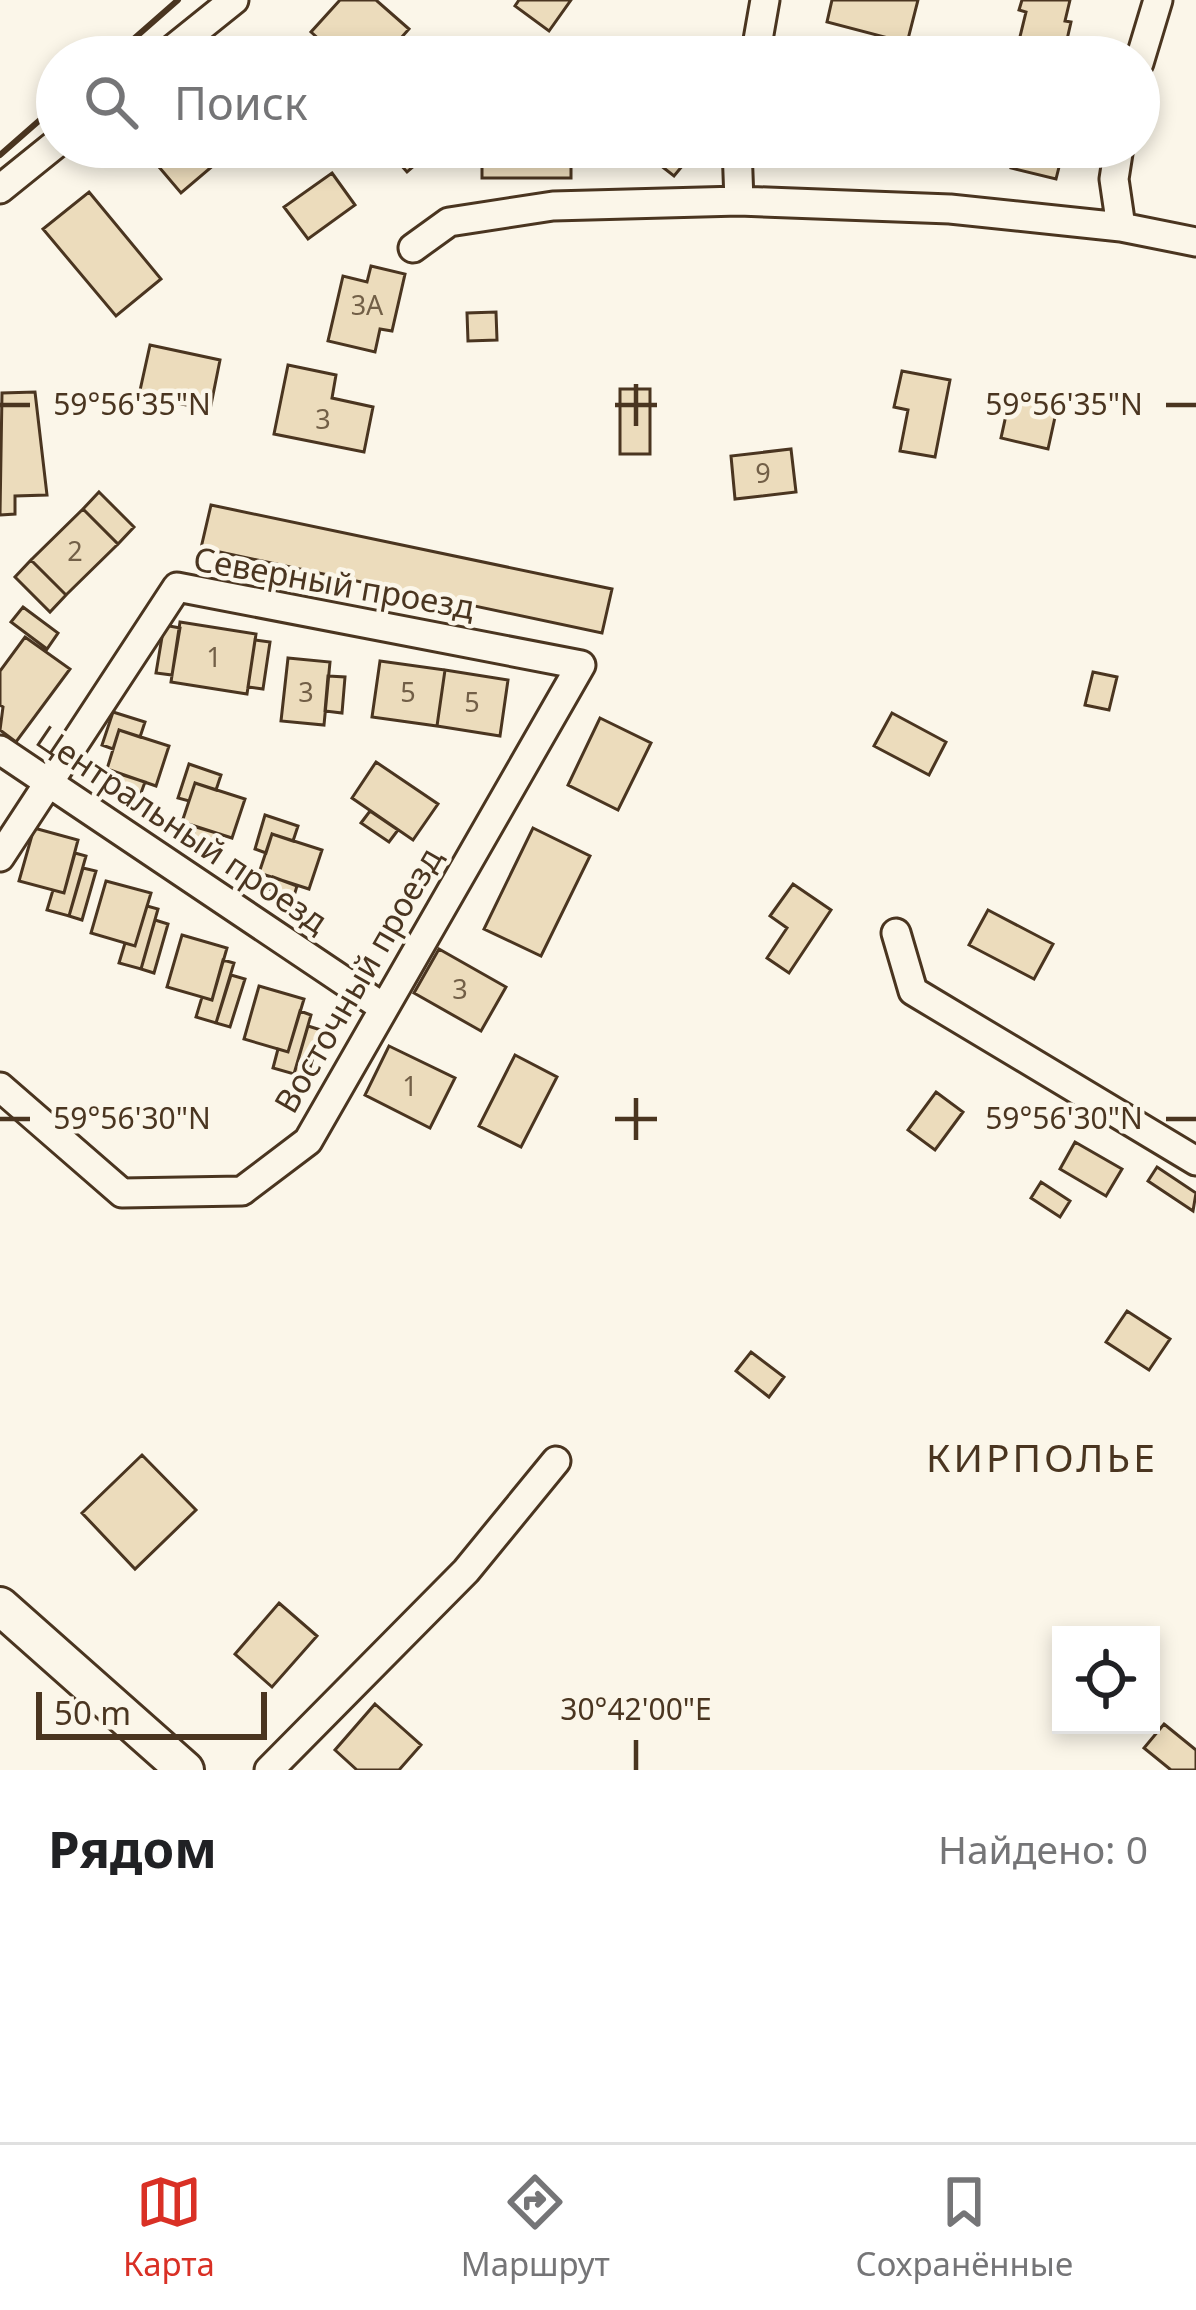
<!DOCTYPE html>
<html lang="ru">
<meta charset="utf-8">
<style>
:root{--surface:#fff;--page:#f2f2f2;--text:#202124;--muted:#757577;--line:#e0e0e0;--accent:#d93025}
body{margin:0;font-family:"Noto Sans",sans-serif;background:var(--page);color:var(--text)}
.controls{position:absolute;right:36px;bottom:36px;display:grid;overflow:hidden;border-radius:0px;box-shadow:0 6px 18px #0003}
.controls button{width:108px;height:108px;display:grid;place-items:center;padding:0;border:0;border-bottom:3px solid var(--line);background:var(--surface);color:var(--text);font:60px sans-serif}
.scale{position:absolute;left:36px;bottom:30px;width:231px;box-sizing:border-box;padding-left:12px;border:6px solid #4a3520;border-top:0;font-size:33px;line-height:42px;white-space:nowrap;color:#4a3520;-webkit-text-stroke:9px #fbf6e9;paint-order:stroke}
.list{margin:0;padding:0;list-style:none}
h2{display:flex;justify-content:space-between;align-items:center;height:156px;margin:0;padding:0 48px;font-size:51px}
h2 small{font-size:39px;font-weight:400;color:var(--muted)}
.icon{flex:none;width:66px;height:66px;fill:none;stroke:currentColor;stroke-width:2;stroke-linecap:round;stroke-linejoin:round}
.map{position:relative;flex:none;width:1196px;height:1770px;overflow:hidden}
.search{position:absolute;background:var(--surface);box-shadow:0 6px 18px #0003;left:36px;right:36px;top:36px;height:132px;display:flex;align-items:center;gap:30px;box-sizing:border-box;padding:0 42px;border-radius:66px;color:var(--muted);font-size:45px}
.sheet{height:372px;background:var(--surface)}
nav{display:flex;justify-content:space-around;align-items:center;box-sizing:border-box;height:168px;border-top:3px solid var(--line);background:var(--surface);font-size:33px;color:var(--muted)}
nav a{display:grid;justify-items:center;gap:6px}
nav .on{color:var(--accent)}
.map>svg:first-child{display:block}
</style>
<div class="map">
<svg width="1196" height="1770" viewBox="0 0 1196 1770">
<rect width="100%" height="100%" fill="#fbf6e9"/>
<path fill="#ecdcbc" stroke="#4a3520" stroke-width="3" d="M340 0H376L409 29 384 57H339L311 32Z
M519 0H571L549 31 515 6Z
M832 0H918L907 43 827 22Z
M1022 0H1070L1065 21 1071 22 1063 57H1023L1024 50 1017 49 1026 12 1019 10Z
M599 42 654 43V57H599Z
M155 147H235L181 193 148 154Z
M385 147H436L407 172Z
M482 147H571V178H482Z
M660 147H698L674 176 651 158Z
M1016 147H1064L1056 179 1011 168Z
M332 173 355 205 308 239 284 207Z
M89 192 161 279 116 316 43 229Z
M371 266 405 274 392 331 380 329 375 352 328 341 343 276 367 282Z
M496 312 497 340 468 341 467 313Z
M150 345 220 360 210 410 139 395Z
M288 365 336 375 332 398 373 407 364 452 274 434Z
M902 371 950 380 935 457 900 451 908 410 894 407Z
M620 389H650V454H620Z
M35 392 47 495 15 496V514L0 515 2 393Z
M1010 397 1057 408 1048 449 1001 438Z
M791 449 796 492 735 499 731 456Z
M99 492 134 527 118 544 83 509Z
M211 505 612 589 602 633 201 548Z
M83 509 118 544 66 595 31 560Z
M31 560 66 595 50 612 15 577Z
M23 607 58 633 47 649 11 622Z
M180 622 256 634 247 694 171 682Z
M164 625 180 628 172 675 156 673Z
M25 637 70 669 16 742 0 730 3 707 0 705V671Z
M255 640 270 642 263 689 248 687Z
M288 658 330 662 324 725 281 721Z
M380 661 445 670 437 726 372 717Z
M445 670 508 680 500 736 437 726Z
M1093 672 1117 677 1109 710 1085 705Z
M328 676 345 677 342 713 325 711Z
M113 712 145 722 140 737 119 730 113 749 102 745Z
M892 713 946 742 929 775 874 746Z
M600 718 651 743 618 810 568 785Z
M119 730 169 746 156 786 107 769Z
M376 762 438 804 413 840 352 798Z
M189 764 221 775 216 790 195 783 189 801 178 798Z
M120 774 145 782 141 793 116 785Z
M195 783 245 799 232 838 182 822Z
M370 811 398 830 389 842 361 823Z
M265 815 298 826 293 841 272 834 266 853 255 849Z
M196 827 220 834 217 845 192 837Z
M34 828 78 840 64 893 19 881Z
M533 828 590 856 541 956 484 929Z
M272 834 322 850 309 889 259 873Z
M75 853 86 856 69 916 47 910 53 890 64 893Z
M83 868 96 871 82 920 69 916Z
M273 877 297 886 294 896 269 889Z
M106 881 151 893 135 946 91 933Z
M793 884 831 910 789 973 767 958 787 928 770 916Z
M147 906 158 909 141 969 119 963 125 943 135 946Z
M988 910 1053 944 1034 979 969 945Z
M155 920 168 924 154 973 141 969Z
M182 935 227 948 212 1000 167 987Z
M439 949 506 987 481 1031 414 993Z
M223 960 234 963 216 1023 196 1017 202 997 212 1000Z
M231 975 245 979 230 1027 216 1023Z
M259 986 304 999 288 1052 244 1039Z
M300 1011 311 1015 294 1074 273 1068 278 1049 288 1052Z
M308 1026 321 1030 307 1078 294 1074Z
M389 1046 455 1078 430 1128 365 1095Z
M515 1055 557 1077 521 1147 479 1126Z
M936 1092 963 1112 935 1150 908 1130Z
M1075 1142 1122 1169 1106 1196 1060 1169Z
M1157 1167 1196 1193 1193 1211 1148 1181Z
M1041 1182 1070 1201 1060 1217 1031 1198Z
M1127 1311 1170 1339 1149 1370 1106 1342Z
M751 1352 784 1377 769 1397 736 1371Z
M142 1455 196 1510 135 1569 82 1513Z
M279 1603 317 1636 272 1687 235 1654Z
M375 1704 421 1745 399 1770H357L335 1750Z
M1164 1724 1196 1750V1770H1171L1144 1748Z"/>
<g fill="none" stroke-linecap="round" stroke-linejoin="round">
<g stroke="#4a3520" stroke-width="33">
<path id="minor" d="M163 57 234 0
M755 57 765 0
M1139 63 1158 0
M737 147 739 201
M1119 147 1114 179 1121 227
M0 189 57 143
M413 248 449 222 553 206 739 201 950 209 1121 227 1196 242
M0 750 384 1008
M0 857 177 587 581 665 308 1141 242 1191 122 1193 0 1087
M896 933 913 991 1196 1161
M269 1770 466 1571 556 1461"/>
</g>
<g stroke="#4a3520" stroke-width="42">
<path id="tertiary" d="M0 1606 185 1770"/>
</g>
<use href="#minor" stroke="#fbf6e9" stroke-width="27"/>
<use href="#tertiary" stroke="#fbf6e9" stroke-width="36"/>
<path stroke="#4a3520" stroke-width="6" d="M113 57 178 0
M0 155 57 105"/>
</g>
<path fill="none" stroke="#4a3520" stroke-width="4.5" d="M636 384V426M0 405H30M615 405H657M1166 405H1196M636 1098V1140M0 1119H30M615 1119H657M1166 1119H1196M636 1740V1770"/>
<g text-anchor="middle" stroke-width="9" stroke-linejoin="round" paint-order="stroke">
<g font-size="27" fill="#725f47">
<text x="367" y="315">3А</text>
<text x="323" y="429">3</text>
<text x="763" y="483">9</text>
<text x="75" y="561">2</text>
<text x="214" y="667">1</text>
<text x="306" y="702">3</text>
<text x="408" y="702">5</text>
<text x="472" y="712">5</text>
<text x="460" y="999">3</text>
<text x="410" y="1096">1</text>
</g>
<g font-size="33" fill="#4a3520" stroke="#fbf6e9">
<text transform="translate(334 583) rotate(10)" y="12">Северный проезд</text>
<text transform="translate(182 829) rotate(34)" y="12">Центральный проезд</text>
<text transform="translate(358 980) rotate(-60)" y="12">Восточный проезд</text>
</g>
<g font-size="39" letter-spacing="3" fill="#4a3520" stroke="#fbf6e9">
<text x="1042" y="1472">КИРПОЛЬЕ</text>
</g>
</g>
<g font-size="30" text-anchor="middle" fill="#4a3520" stroke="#fbf6e9" stroke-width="9" stroke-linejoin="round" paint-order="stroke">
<text x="132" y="415">59°56'35"N</text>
<text x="1064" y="415">59°56'35"N</text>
<text x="132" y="1129">59°56'30"N</text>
<text x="1064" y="1129">59°56'30"N</text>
<text x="636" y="1720">30°42'00"E</text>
</g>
</svg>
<div class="controls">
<button><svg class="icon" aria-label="locate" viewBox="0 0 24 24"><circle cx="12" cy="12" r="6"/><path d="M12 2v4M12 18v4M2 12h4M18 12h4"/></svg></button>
</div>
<div class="scale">50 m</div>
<div class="search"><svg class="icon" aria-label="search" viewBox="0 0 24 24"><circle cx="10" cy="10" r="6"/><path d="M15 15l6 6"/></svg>Поиск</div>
</div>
<section class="sheet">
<h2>Рядом<small>Найдено: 0</small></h2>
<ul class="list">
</ul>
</section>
<nav>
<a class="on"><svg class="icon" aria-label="map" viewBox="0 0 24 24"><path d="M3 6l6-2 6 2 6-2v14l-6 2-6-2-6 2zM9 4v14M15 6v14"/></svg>Карта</a>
<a><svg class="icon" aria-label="directions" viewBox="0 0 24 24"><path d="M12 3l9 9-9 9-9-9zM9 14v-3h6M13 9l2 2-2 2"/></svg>Маршрут</a>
<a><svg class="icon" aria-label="saved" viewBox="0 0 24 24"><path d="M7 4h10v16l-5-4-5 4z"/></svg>Сохранённые</a>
</nav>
